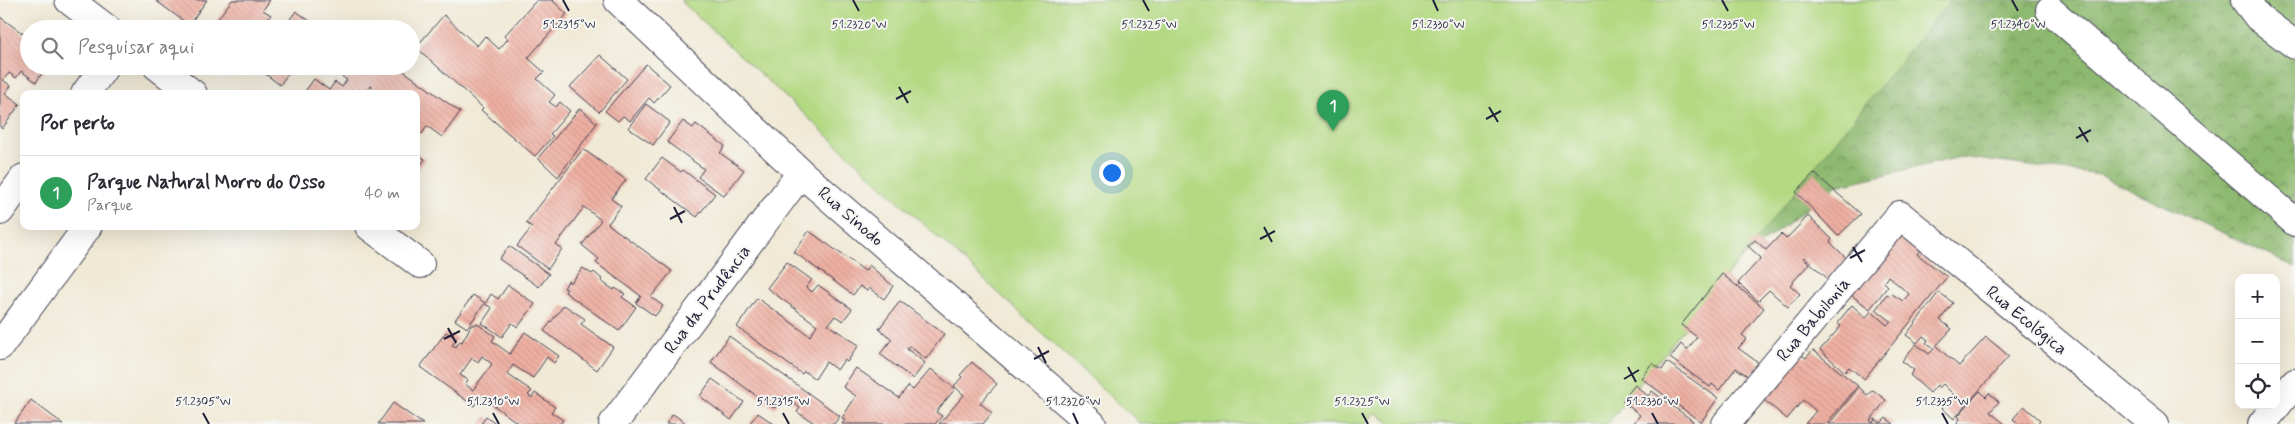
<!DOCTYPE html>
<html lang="pt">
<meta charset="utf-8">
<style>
:root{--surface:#fff;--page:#f2f2f3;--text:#2b2b33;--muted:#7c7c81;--line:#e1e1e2;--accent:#1f6fb2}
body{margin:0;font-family:Mynerve,sans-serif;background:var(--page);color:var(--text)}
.controls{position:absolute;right:15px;bottom:15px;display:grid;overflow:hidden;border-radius:10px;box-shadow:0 5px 20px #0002}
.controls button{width:45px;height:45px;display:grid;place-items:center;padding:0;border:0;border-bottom:1px solid var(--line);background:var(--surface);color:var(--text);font:25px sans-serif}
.you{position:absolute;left:1111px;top:172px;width:18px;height:18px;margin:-12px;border:4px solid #fff;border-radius:50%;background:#1a73e8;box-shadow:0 0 0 8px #1a73e833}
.badge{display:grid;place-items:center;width:32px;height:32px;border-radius:50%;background:var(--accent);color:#fff;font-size:16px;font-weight:700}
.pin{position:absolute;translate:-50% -41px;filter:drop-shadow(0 1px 2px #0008)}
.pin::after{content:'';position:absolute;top:26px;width:18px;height:15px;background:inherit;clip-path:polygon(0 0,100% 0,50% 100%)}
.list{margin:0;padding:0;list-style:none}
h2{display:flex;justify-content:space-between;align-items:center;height:65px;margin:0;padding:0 20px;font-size:21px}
h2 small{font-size:16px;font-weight:400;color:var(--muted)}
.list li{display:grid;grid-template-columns:32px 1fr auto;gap:15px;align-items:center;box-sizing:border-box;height:75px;padding:0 20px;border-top:1px solid var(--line)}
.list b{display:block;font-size:19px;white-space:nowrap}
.list p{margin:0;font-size:16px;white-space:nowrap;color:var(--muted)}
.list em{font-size:16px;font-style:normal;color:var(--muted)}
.icon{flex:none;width:28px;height:28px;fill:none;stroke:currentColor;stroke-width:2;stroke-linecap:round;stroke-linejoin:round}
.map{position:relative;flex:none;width:2295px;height:424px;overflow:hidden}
.search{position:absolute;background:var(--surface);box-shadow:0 5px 20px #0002;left:20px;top:20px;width:400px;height:55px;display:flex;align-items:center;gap:12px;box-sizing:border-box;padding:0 18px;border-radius:28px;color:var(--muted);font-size:19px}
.panel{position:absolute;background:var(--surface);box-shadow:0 5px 20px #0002;left:20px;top:90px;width:400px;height:140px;border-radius:10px}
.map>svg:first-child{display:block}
</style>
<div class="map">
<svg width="2295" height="424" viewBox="0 0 2295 424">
<defs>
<pattern id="forest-crowns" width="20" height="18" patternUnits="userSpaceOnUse" patternTransform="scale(1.25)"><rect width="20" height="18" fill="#8eb970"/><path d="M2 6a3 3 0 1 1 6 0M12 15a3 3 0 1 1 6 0" fill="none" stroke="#74965d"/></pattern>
<pattern id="building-back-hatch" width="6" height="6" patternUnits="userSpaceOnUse" patternTransform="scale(1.25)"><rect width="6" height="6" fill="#efb0a3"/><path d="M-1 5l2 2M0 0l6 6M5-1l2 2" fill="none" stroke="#cd978d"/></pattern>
</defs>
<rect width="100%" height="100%" fill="#f6f6f2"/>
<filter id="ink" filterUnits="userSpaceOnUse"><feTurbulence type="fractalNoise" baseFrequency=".02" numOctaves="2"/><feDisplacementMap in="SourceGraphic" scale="10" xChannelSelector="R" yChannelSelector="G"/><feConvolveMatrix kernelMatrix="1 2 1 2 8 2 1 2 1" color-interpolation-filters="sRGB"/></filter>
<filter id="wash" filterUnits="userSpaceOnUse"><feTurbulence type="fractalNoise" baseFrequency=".0096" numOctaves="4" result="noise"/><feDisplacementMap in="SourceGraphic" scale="20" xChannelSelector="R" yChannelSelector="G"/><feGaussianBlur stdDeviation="1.12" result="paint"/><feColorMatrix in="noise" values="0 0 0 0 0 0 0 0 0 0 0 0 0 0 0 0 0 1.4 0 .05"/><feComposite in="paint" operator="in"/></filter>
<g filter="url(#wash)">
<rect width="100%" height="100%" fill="#f0e9d5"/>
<path fill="url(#forest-crowns)" stroke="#586e56" d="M1794 0H2295V267L2100 175 1960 157 1836 186 1737 262Z"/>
<path fill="#b3d982" stroke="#6a7e5e" d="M680 0H1950L1607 424H1391L1376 412 1365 424H1141Z"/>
<g id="blocks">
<path fill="url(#building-back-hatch)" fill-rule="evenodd" d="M155 0H207L189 25Z
M232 0H270L263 10 271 15 265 22 273 27 278 20 285 26 296 11 321 29H210Z
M537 0H552L567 14 528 58 544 72 537 79 555 95 549 102 556 107 560 102 570 111 550 134 553 136 535 156 481 110 483 108 416 47 444 15 477 46 485 36 499 49 508 39 504 36Z
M0 17 29 38V66H47L36 82 21 71 16 78 9 73 3 80 11 86 5 93 20 104 2 129 0 127Z
M600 55 627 79 599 112 570 87Z
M646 64 670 85 654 103 649 98 630 121 623 116 618 121 605 111Z
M255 66H293L280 85Z
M346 66H397L460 112 442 137 427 126 422 134 416 130V94H382L371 86 366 94 359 89 355 94H303L314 79 329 90 335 82 342 87 347 80 340 75Z
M646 104 670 122 653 145 628 128Z
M580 108 597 123 558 177 538 158Z
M683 121 693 128 696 124 725 146 720 153 744 170 724 196 698 177 704 169 667 142Z
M583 149 626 180 611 199 621 206 608 224 672 271 651 297 663 306 655 316 636 303 641 296 596 263 599 259 582 245 601 220 584 207 556 245 562 249 548 269 517 246 532 227 526 223Z
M416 153 425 159 416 172Z
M662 158 681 172 683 170 715 194 697 217 646 179Z
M1814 173 1861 214 1838 236 1796 192Z
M1808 216 1832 239 1830 242 1847 259 1828 279 1804 257 1803 258 1809 264 1790 285 1800 294 1788 307 1769 290 1758 301 1738 283 1761 258 1748 246 1755 240 1766 250 1781 234 1786 239Z
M809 231 865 271 869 265 893 286 884 299 869 288 867 291 860 286 853 295 794 252Z
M1904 233 1921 249 1917 254 1947 277 1864 379 1849 367 1845 372 1820 350 1841 326 1837 323 1852 305 1866 318 1871 311 1887 325 1891 321 1876 309 1887 294 1890 296 1892 294 1903 301 1909 294 1888 276 1884 282 1888 286 1870 309 1850 294Z
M509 246 549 274 539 287 499 259Z
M787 262 812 280 806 287 812 292 818 285 852 309 843 321 835 316 828 325 859 345 847 362 844 360 837 370 826 362 815 379 804 371 802 374 737 327 757 298 810 336 817 325 767 288Z
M583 268 592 274 594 272 602 279 601 281 614 290 615 288 625 294 622 297 636 307 619 331 565 292 567 289 564 288 568 281 571 283Z
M1722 274 1764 308 1742 335 1747 339 1738 348 1760 364 1749 377 1736 368 1719 390 1712 384 1710 387 1670 358 1681 344 1687 350 1697 337 1681 325Z
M508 285 535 304 518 327 512 323 502 337 482 323 492 308 485 304 491 294 498 299Z
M1939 292 1953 303 1940 320 1952 329 1936 346 1959 366 1986 337 2009 356 1954 419 1942 408 1954 395 1943 384 1939 388 1937 385 1930 393 1910 375 1914 370 1902 361 1916 344 1929 354 1934 349 1926 343 1928 340 1923 336 1917 343 1906 335Z
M473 295 485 303 467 328 455 320Z
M900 301 944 334 926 359 909 346 907 349 925 363 913 379 880 354 892 339 879 329Z
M564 305 585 319 581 324 613 347 597 370 544 331Z
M476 323 495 336 492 341 510 354 525 332 559 356 554 363 547 357 533 378 513 365 507 374 532 391 528 395 532 398 535 393 555 407 551 412 563 420 560 424H519L481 396 474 406 420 367 446 332 457 339 452 345 456 347 460 341 462 342 472 324 474 326ZM482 356 492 364 473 390 465 384 468 380 460 375 472 358 478 362Z
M729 336 840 416 834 424H816L797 412 800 408 784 396 775 408 770 406 711 362Z
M1813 350 1858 386 1826 424H1805L1816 411 1803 400 1787 419 1764 400 1800 354 1806 358Z
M972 362 997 384 980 403 992 413 983 424H939L964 395 954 386 962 377 960 375Z
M1667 362 1718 398 1701 422 1641 378 1652 363 1662 370Z
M856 368 899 398 908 386 913 390 931 369 955 389 936 412 942 416 935 424H842L845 420 842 418 856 396 843 387Z
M712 379 744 402 731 420 700 396Z
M1635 385 1648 396 1652 391 1693 421 1691 424H1633L1640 415 1622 401Z
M1859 387 1867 395 1873 390 1886 400 1870 421 1873 423 1875 419 1881 423 1886 418 1894 424H1829Z
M1980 391 1986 397 1989 393 1999 402 1990 412 2005 424H1956L1960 419 1958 416Z
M31 400 63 424H14Z
M393 403 423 424H378Z
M2024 406 2040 420 2037 424H2019L2013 419Z
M758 413 774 424H749Z
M673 414 687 424H666Z
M486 416 497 424H481Z"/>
</g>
</g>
<g filter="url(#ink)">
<use href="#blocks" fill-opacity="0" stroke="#414052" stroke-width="1"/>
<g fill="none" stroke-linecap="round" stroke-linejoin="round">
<g stroke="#414052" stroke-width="30">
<path id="minor" d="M69 0 107 29
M618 0 801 173 1092 424
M2245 0 2258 17 2295 45
M2050 10 2295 222
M157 66 193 94
M85 94 105 66
M0 211 24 178
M369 226 420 264
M0 346 88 226
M613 424 801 173
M1726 424 1900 215 2155 424
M2262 424 2295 383"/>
</g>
<use href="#minor" stroke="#fff" stroke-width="28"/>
</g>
</g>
<path fill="none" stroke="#22223b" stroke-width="2" d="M563 0 569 11M853 0 859 11M1143 0 1149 11M1433 0 1438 11M1722 0 1728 11M2012 0 2018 11M899 87 908 103M896 99 911 91M1489 107 1498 122M1486 119 1501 111M2079 127 2088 142M2076 138 2091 130M674 207 682 223M670 219 685 211M1264 227 1272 242M1260 239 1275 231M1853 247 1862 262M1850 258 1865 250M448 328 456 343M444 339 460 331M1038 347 1046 363M1034 359 1049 351M1628 367 1636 382M1624 379 1639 370M203 413 209 424M493 413 499 424M783 413 789 424M1073 413 1078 424M1362 413 1368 424M1652 413 1658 424M1942 413 1948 424"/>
<g text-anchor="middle" stroke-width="4" stroke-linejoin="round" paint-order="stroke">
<g font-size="18" fill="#22223b" stroke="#f6f6f2">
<text transform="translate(851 216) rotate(41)" y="6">Rua Sinodo</text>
<text transform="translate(707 299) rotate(-53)" y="6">Rua da Prudência</text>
<text transform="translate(1813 319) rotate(-50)" y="6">Rua Babilonia</text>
<text transform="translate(2027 320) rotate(39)" y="6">Rua Ecológica</text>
</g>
</g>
<g font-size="12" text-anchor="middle" fill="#22223b" stroke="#f6f6f2" stroke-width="4" stroke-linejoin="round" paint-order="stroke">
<text x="569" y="28">51.2315°W</text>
<text x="859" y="28">51.2320°W</text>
<text x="1149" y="28">51.2325°W</text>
<text x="1438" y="28">51.2330°W</text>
<text x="1728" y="28">51.2335°W</text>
<text x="2018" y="28">51.2340°W</text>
<text x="203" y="405">51.2305°W</text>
<text x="493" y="405">51.2310°W</text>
<text x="783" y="405">51.2315°W</text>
<text x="1073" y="405">51.2320°W</text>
<text x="1362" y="405">51.2325°W</text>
<text x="1652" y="405">51.2330°W</text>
<text x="1942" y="405">51.2335°W</text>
</g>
</svg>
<div class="controls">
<button>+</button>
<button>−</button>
<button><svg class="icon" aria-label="locate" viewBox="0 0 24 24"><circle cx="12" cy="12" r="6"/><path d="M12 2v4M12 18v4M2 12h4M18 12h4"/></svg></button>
</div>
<div class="you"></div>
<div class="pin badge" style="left:1333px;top:131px;background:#2e9e5b">1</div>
<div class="search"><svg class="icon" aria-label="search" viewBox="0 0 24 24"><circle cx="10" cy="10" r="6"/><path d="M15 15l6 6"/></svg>Pesquisar aqui</div>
<section class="panel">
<h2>Por perto<small></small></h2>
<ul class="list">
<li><span class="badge" style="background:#2e9e5b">1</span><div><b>Parque Natural Morro do Osso</b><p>Parque</p></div><em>40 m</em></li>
</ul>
</section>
</div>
